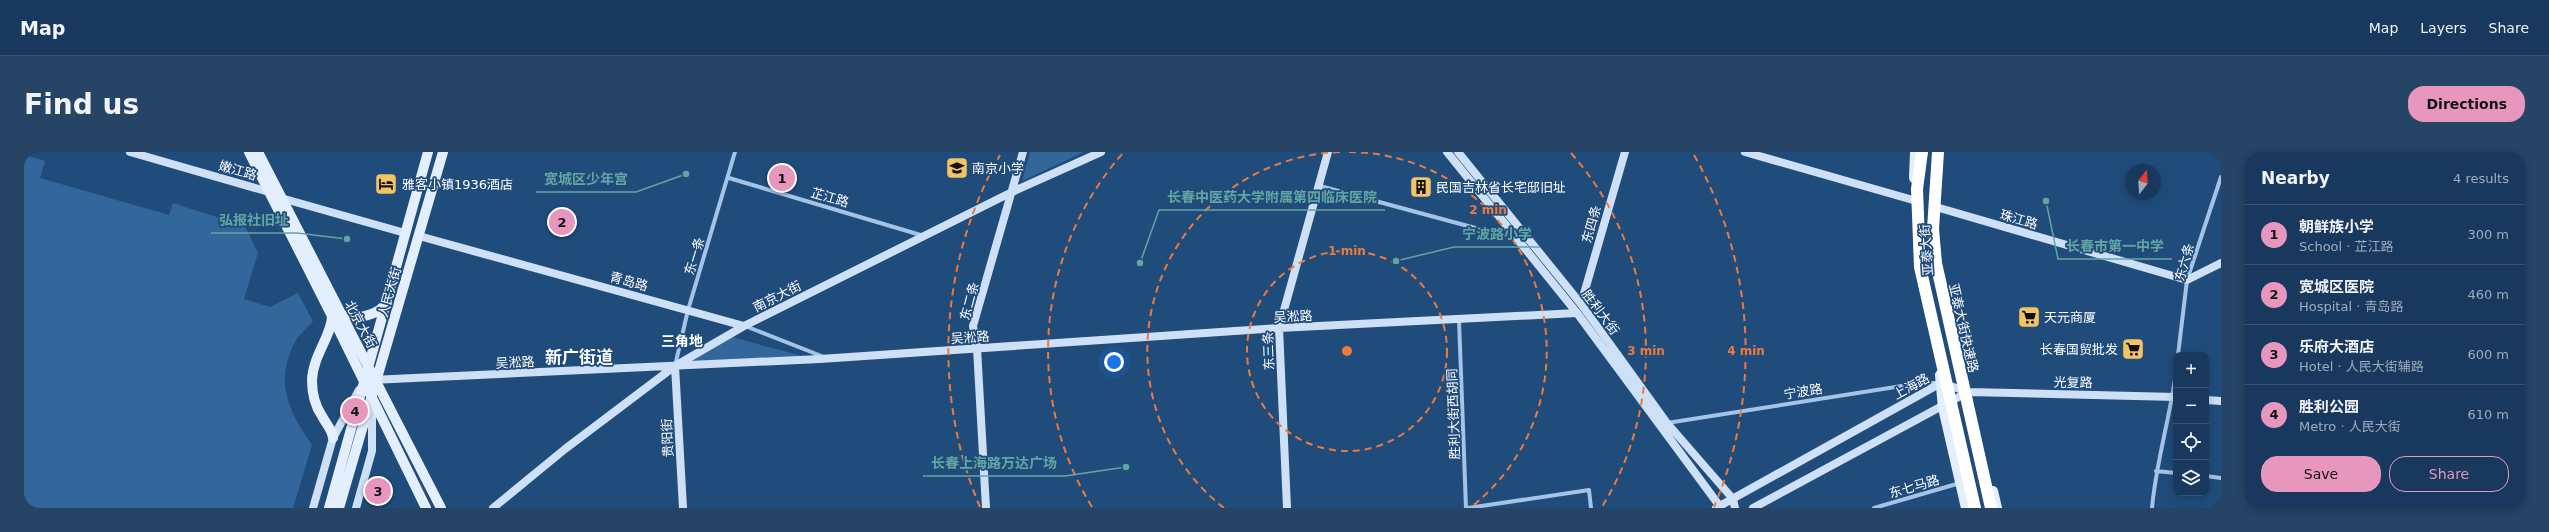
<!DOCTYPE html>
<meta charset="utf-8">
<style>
:root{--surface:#18395d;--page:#254466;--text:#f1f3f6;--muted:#9facbc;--line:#365372;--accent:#e797bd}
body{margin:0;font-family:"DejaVu Sans","Noto Sans SC",sans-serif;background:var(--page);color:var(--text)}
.controls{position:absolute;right:12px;bottom:12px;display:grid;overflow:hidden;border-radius:8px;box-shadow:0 2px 10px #0003}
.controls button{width:36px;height:36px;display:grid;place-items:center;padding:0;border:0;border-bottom:1px solid var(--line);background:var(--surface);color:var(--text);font:20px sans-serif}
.compass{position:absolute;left:2101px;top:12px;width:36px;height:36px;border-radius:50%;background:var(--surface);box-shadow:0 2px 10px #0003;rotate:17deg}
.you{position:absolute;left:1090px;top:210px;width:14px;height:14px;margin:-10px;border:3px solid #fff;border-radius:50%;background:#1a73e8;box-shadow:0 0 0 6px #1a73e833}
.badge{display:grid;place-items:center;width:26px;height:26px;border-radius:50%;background:var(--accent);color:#111;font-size:13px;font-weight:700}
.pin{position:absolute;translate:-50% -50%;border:2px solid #fff;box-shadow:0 1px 4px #0006}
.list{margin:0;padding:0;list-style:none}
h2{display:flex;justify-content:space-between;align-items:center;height:52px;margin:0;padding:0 16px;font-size:17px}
h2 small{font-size:13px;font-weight:400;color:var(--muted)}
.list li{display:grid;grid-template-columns:26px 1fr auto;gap:12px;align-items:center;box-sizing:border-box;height:60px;padding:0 16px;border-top:1px solid var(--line)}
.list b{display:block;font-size:15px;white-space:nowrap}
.list p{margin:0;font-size:13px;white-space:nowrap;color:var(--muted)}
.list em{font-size:13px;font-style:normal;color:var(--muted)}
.actions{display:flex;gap:8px;padding:12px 16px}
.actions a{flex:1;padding:9px 0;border:1px solid var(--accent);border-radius:16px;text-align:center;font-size:14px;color:var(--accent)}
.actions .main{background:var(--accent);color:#111}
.icon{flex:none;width:22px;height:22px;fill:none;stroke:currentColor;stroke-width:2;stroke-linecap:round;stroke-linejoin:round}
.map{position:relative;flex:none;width:2197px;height:356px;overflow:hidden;border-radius:16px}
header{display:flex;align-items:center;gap:24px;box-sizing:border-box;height:56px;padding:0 20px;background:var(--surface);border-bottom:1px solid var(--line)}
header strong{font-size:19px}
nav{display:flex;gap:22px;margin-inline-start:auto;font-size:14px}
.intro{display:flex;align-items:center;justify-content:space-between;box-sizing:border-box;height:96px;padding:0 24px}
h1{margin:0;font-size:28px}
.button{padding:10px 18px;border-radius:16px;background:var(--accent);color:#111;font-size:14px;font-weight:700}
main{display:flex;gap:24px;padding:0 24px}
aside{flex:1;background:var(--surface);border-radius:16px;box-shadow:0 2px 10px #0003}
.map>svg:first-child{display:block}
</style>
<header>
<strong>Map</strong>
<nav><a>Map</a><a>Layers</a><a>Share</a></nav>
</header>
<div class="intro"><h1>Find us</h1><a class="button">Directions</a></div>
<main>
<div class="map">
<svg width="2197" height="356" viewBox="0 0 2197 356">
<rect width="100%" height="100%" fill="#204c7c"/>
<path fill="#33669a" d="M1006 0H1060L998 29Z
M0 3 21 9 16 26 145 63 149 51 221 74 234 101 220 147 246 155 274 141 289 169C283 176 275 183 271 190 250 230 265 260 288 293L269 356H0Z
M708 185 778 204 656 213Z"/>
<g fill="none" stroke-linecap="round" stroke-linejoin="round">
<path stroke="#a3c4e6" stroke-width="4" d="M705 26 900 84
M1296 34 1492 87
M1435 168 1442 356
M721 174 800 205
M2154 203 2163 128 2197 25
M651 214 664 158 711 0
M1643 271 1897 231H1913
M2132 319 2152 321
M2182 324 2197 326
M1444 356 1565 338 1567 356
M1850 356 1936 331
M2128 356C2132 310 2146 266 2152 220"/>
<path stroke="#cde0f5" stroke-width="8" d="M106 0 245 40
M1423 0 1553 161 1697 356
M1434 0 1557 152 1643 271 1709 347 1711 356
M1721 0 1889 48
M257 46 381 81
M1912 55 2163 128 2197 111
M395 84 720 174
M1557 152 1601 0
M651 214 659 356
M347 228 796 207 1255 176 1553 161
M2182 248 2197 249
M289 356 309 286 335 238
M332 356 348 299V251
M469 356 541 297 651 214 720 174 988 40 1077 0
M962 356 953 196 949 174 999 0
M1263 356 1255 176 1304 0
M1692 356 1917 231 1945 240 2152 245
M1729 356 1944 240"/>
<path stroke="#e4effd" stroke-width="10" d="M225 0 308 164 402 356
M234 0 417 356
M1890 26 1891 0
M317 162C329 169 350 164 360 154
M308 164C308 183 289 203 288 228 288 241 291 254 298 264 302 272 308 277 309 286
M1916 223 1919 256 1942 356
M1969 339 1973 356
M305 356 404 0
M315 356 419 0"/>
<path stroke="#fff" stroke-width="12" d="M1898 0 1893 37 1896 115 1951 356
M1914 0 1909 77 1912 111 1967 356"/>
</g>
<g fill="none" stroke="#ed7a3d" stroke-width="2" stroke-dasharray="7 5">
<circle cx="1323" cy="199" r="100"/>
<path d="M1200 356A199 199 0 0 1 1321 0M1325 0A199 199 0 0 1 1446 356"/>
<path d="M1068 355A299 299 0 0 1 1099 1M1547 1A299 299 0 0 1 1578 355"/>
<path d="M956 355A399 399 0 0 1 976 3M1670 3A399 399 0 0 1 1690 355"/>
</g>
<defs>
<g id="school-square" transform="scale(1.15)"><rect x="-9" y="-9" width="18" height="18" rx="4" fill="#f3c464" stroke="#204c7c"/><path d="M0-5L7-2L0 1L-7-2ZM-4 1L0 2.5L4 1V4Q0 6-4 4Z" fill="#111"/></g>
<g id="hotel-square" transform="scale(1.15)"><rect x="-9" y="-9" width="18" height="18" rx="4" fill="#f3c464" stroke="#204c7c"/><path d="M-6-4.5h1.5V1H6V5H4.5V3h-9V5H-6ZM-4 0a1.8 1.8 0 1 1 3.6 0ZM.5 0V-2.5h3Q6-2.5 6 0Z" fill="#111"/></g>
<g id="building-square" transform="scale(1.15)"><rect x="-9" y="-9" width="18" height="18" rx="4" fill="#f3c464" stroke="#204c7c"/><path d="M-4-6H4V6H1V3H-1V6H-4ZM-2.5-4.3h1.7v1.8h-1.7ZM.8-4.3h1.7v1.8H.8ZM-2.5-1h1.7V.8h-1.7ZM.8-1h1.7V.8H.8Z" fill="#111"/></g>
<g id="supermarket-square" transform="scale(1.15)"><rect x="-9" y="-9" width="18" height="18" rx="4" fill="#f3c464" stroke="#204c7c"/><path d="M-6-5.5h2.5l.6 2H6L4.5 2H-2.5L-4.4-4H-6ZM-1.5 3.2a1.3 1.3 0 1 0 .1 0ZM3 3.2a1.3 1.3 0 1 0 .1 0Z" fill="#111"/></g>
</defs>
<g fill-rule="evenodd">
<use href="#school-square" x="933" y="16"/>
<use href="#hotel-square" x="362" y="32"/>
<use href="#building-square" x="1397" y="35"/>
<use href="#supermarket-square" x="2005" y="165"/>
<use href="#supermarket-square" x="2109" y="197"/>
</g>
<g text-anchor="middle" stroke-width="3.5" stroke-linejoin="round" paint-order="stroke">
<g font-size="13" fill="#fff" stroke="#204c7c" text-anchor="start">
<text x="948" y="21">南京小学</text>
<text x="378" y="37">雅客小镇1936酒店</text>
<text x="1412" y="40">民国吉林省长宅邸旧址</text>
<text x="2020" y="170">天元商厦</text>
<text x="2094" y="202" text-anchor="end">长春国贸批发</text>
</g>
<g font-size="13" fill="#fff" stroke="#204c7c">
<text transform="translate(214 18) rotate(16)" y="5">嫩江路</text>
<text transform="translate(806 45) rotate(16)" y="5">芷江路</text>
<text transform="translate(1995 67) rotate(16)" y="5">珠江路</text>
<text transform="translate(1567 72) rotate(-74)" y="5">东四条</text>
<text transform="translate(1902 98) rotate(-94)" y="5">亚泰大街</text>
<text transform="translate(670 104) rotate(-73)" y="5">东一条</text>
<text transform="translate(2160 110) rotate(-74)" y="5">东六条</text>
<text transform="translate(605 129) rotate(15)" y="5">青岛路</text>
<text transform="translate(365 140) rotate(-74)" y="5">人民大街</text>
<text transform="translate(753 144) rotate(-27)" y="5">南京大街</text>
<text transform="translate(945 149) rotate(-75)" y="5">东二条</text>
<text transform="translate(1577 160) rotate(53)" y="5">胜利大街</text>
<text transform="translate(1269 164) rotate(-3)" y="5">吴淞路</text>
<text transform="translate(337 172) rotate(62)" y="5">北京大街</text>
<text transform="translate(1940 176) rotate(77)" y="5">亚泰大街快速路</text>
<text transform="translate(946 185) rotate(-4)" y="5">吴淞路</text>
<text transform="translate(1244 199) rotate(-92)" y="5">东三条</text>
<text transform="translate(491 210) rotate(-3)" y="5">吴淞路</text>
<text transform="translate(2049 230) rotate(1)" y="5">光复路</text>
<text transform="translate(1887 234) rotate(-29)" y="5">上海路</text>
<text transform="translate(1779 239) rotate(-9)" y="5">宁波路</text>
<text transform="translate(1429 262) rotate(-92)" y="5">胜利大街西胡同</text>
<text transform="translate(643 286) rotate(-93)" y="5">贵阳街</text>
<text transform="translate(1890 334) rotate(-16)" y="5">东七马路</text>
</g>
<g font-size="14" font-weight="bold" fill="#fff" stroke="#204c7c">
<text x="658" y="194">三角地</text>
</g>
<g font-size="17" font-weight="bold" fill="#fff" stroke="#204c7c">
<text x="555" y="211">新广街道</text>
</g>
</g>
<circle cx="1323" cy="199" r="6" fill="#ed7a3d" stroke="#204c7c" stroke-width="2"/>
<g font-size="12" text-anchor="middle" font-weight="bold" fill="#ed7a3d" stroke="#204c7c" stroke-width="3.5" stroke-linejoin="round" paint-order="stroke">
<text x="1464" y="62">2 min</text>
<text x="1323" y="103">1 min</text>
<text x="1622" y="203">3 min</text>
<text x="1722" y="203">4 min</text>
</g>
<path fill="none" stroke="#63a6a1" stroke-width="1.5" d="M662 22L612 40H512M1116 111L1135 58H1361M323 87L273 81H187M1372 109L1430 95H1516M2022 49L2034 107H2148M1102 315L1041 324H899"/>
<g fill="#63a6a1" stroke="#204c7c" stroke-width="1.5">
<circle cx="662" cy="22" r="4"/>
<circle cx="1116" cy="111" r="4"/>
<circle cx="323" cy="87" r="4"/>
<circle cx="1372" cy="109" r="4"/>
<circle cx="2022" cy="49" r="4"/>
<circle cx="1102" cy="315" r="4"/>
</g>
<g font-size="14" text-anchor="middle" font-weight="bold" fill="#63a6a1" stroke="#204c7c" stroke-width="3.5" stroke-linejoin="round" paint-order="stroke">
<text x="562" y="32">宽城区少年宫</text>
<text x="1248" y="50">长春中医药大学附属第四临床医院</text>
<text x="230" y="73">弘报社旧址</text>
<text x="1473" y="87">宁波路小学</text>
<text x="2091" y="99">长春市第一中学</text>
<text x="970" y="316">长春上海路万达广场</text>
</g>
</svg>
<div class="controls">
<button>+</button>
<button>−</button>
<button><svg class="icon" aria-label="locate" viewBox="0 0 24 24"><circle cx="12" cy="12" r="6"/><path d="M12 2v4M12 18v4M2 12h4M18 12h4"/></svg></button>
<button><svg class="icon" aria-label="layers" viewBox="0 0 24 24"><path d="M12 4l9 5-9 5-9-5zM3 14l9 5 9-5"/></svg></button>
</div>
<svg class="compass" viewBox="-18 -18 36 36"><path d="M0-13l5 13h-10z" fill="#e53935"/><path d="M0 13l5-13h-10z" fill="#9facbc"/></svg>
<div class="you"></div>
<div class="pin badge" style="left:758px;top:26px">1</div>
<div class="pin badge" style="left:538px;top:70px">2</div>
<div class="pin badge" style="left:354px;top:339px">3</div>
<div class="pin badge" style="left:331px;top:259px">4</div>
</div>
<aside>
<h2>Nearby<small>4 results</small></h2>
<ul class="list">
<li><span class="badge">1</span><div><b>朝鲜族小学</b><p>School · 芷江路</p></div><em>300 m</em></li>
<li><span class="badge">2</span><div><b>宽城区医院</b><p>Hospital · 青岛路</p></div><em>460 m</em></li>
<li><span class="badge">3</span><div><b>乐府大酒店</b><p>Hotel · 人民大街辅路</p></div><em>600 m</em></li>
<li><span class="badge">4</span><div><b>胜利公园</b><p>Metro · 人民大街</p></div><em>610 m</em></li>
</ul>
<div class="actions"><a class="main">Save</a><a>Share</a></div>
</aside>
</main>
